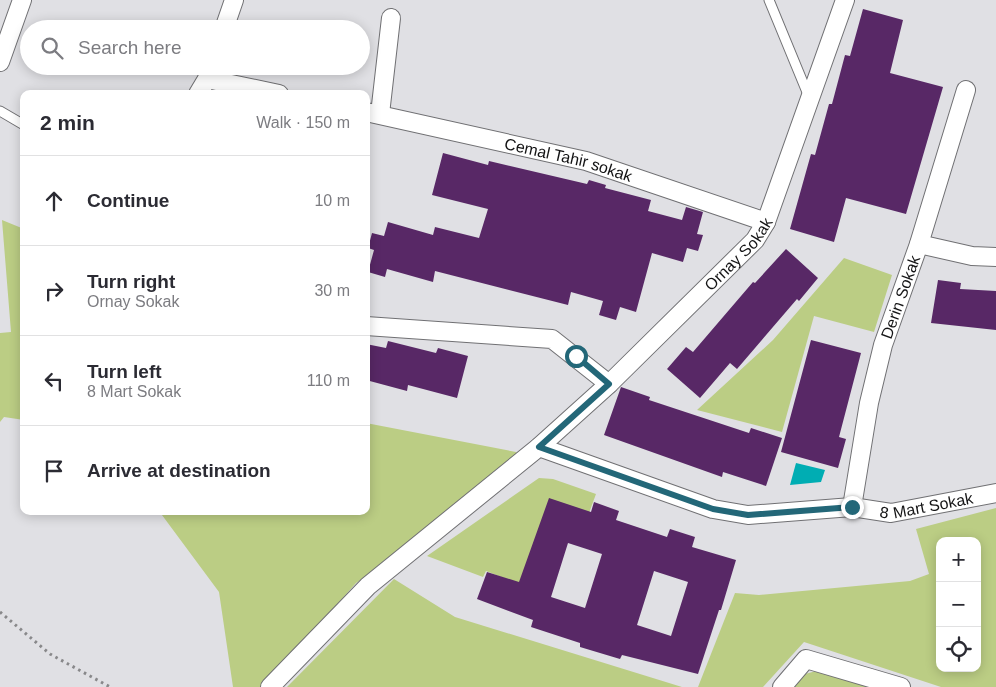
<!DOCTYPE html>
<meta charset="utf-8">
<style>
:root{--surface:#fff;--page:#f2f2f3;--text:#2b2b33;--muted:#7c7c81;--line:#e1e1e2}
body{margin:0;font-family:Helvetica,sans-serif;background:var(--page);color:var(--text)}
.controls{position:absolute;right:15px;bottom:15px;display:grid;overflow:hidden;border-radius:10px;box-shadow:0 2px 12px #0003}
.controls button{width:45px;height:45px;display:grid;place-items:center;padding:0;border:0;border-bottom:1px solid var(--line);background:var(--surface);color:var(--text);font:25px sans-serif}
.stop{position:absolute;width:15px;height:15px;margin:-11px;border:4px solid #236778;border-radius:50%;background:#fff}
.stop.end{background:#236778;border-color:#fff;box-shadow:0 1px 5px #0008}
.list{margin:0;padding:0;list-style:none}
h2{display:flex;justify-content:space-between;align-items:center;height:65px;margin:0;padding:0 20px;font-size:21px}
h2 small{font-size:16px;font-weight:400;color:var(--muted)}
.list li{display:grid;grid-template-columns:32px 1fr auto;gap:15px;align-items:center;box-sizing:border-box;height:90px;padding:0 20px;border-top:1px solid var(--line)}
.list b{display:block;font-size:19px;white-space:nowrap}
.list p{margin:0;font-size:16px;white-space:nowrap;color:var(--muted)}
.list em{font-size:16px;font-style:normal;color:var(--muted)}
.icon{flex:none;width:28px;height:28px;fill:none;stroke:currentColor;stroke-width:2;stroke-linecap:round;stroke-linejoin:round}
.map{position:relative;flex:none;width:996px;height:687px;overflow:hidden}
.search{position:absolute;background:var(--surface);box-shadow:0 2px 12px #0003;left:20px;top:20px;width:350px;height:55px;display:flex;align-items:center;gap:12px;box-sizing:border-box;padding:0 18px;border-radius:28px;color:var(--muted);font-size:19px}
.panel{position:absolute;background:var(--surface);box-shadow:0 2px 12px #0003;left:20px;top:90px;width:350px;height:425px;border-radius:10px}
.map>svg:first-child{display:block}
</style>
<div class="map">
<svg width="996" height="687" viewBox="0 0 996 687">
<rect width="100%" height="100%" fill="#e0e0e4"/>
<path fill="#bbcd84" fill-rule="evenodd" d="M2 220 24 229V420L4 417 0 422V333L11 332Z
M844 258 892 275 874 332 814 316 782 432 697 410 773 340Z
M366 423 516 452 520 459 510 475 356 583 264 687H233L219 592 159 511H366Z
M539 478 553 479 596 494 589 513 519 584 486 571 483 577 427 556Z
M996 508V687H941L804 642 763 687H698L735 593 759 595 910 581 929 574 916 529ZM940 541H977V668H940Z
M394 579 455 617 682 687H287Z
M816 671 874 687H794L805 674Z"/>
<path fill="#00adb3" d="M796 463 825 470 821 482 790 485Z"/>
<path fill="#582866" fill-rule="evenodd" d="M863 9 903 20 890 73 943 87 906 214 846 198 834 242 790 229 811 154 815 155 829 104H832L845 55 850 56Z
M443 153 488 165 489 161 587 184 589 180 606 185 605 188 651 200 648 211 682 220 686 207 703 212 697 234 703 235 698 251 687 248 683 262 652 253 636 312 620 307 616 320 599 315 603 301 571 292 568 305 435 271 433 282 387 269 385 277 368 272 374 250 368 248 372 233 384 236 388 222 433 235 435 227 479 238 488 209 432 195Z
M786 249 818 278 799 301 797 299 737 369 730 363 700 398 667 369 686 347 693 352 753 282 755 283Z
M938 280 961 283 960 289 996 291V330L931 323Z
M811 340 861 353 839 437 846 439 838 468 781 452Z
M388 341 436 353 438 348 468 356 457 398 408 385 407 391 366 380V344L386 348Z
M621 387 650 397 649 400 749 433 751 428 782 438 766 486 723 472 722 477 604 435Z
M549 498 591 512 594 502 619 511 616 520 667 537 670 529 695 537 692 547 736 560 721 610H719L698 674 622 655 620 659 580 647V643L531 627 533 620 477 599 487 572 519 582ZM568 543 602 554 585 608 551 597ZM654 571 688 582 671 636 637 625Z"/>
<g fill="none" stroke-linecap="round" stroke-linejoin="round">
<g stroke="#707073" stroke-width="11">
<path id="lane" d="M769 0 809 97
M0 111 24 125"/>
</g>
<g stroke="#707073" stroke-width="20">
<g id="street">
<path d="M224 29 234 0"/>
<path d="M0 62 22 0"/>
<path d="M207 79 279 94"/>
<path d="M198 94 207 79 212 66"/>
<path id="s1" d="M366 112 586 161 766 222"/>
<path d="M380 114 391 18"/>
<path d="M919 244 972 256 996 257"/>
<path d="M366 326 552 339 609 384"/>
<path id="s2" d="M539 447 713 509 748 515 852 507 891 513 996 493"/>
<path id="s3" d="M852 507 869 403 883 345 919 244 966 90"/>
<path id="s4" d="M270 687 368 586 539 447 609 384 755 240 766 222 845 0"/>
<path d="M782 687 806 659 901 687"/>
</g>
</g>
<path stroke="#88888a" stroke-width="3" stroke-dasharray="2.5 4" stroke-linecap="butt" d="M0 612 50 654 110 687"/>
<use href="#lane" stroke="#fff" stroke-width="9"/>
<use href="#street" stroke="#fff" stroke-width="18"/>
</g>
<g fill="none" stroke-linecap="round" stroke-linejoin="round">
<path stroke="#236778" stroke-width="6" d="M576 356 609 384 539 447 713 509 748 515 852 507"/>
</g>
<g text-anchor="middle" stroke-width="5" stroke-linejoin="round" paint-order="stroke">
<g font-size="16" fill="#141415" stroke="#fff">
<text dy="6" stroke="none"><textPath href="#s1" startOffset="208">Cemal Tahir sokak</textPath></text>
<text dy="6" stroke="none"><textPath href="#s4" startOffset="639">Ornay Sokak</textPath></text>
<text dy="6" stroke="none"><textPath href="#s3" startOffset="216">Derin Sokak</textPath></text>
<text dy="6" stroke="none"><textPath href="#s2" startOffset="400">8 Mart Sokak</textPath></text>
</g>
</g>
</svg>
<div class="controls">
<button>+</button>
<button>−</button>
<button><svg class="icon" aria-label="locate" viewBox="0 0 24 24"><circle cx="12" cy="12" r="6"/><path d="M12 2v4M12 18v4M2 12h4M18 12h4"/></svg></button>
</div>
<div class="stop" style="left:576px;top:356px"></div>
<div class="stop end" style="left:852px;top:507px"></div>
<div class="search"><svg class="icon" aria-label="search" viewBox="0 0 24 24"><circle cx="10" cy="10" r="6"/><path d="M15 15l6 6"/></svg>Search here</div>
<section class="panel">
<h2>2 min<small>Walk · 150 m</small></h2>
<ul class="list">
<li><svg class="icon" aria-label="ahead" viewBox="0 0 24 24"><path d="M12 20V5M6 11l6-6 6 6"/></svg><div><b>Continue</b></div><em>10 m</em></li>
<li><svg class="icon" aria-label="right" viewBox="0 0 24 24"><path d="M7 20v-9h11M14 6l5 5-5 5"/></svg><div><b>Turn right</b><p>Ornay Sokak</p></div><em>30 m</em></li>
<li><svg class="icon" aria-label="left" viewBox="0 0 24 24"><path d="M17 20v-9H6M10 6l-5 5 5 5"/></svg><div><b>Turn left</b><p>8 Mart Sokak</p></div><em>110 m</em></li>
<li><svg class="icon" aria-label="arrive" viewBox="0 0 24 24"><path d="M6 21V4h12l-3 4 3 4H6"/></svg><div><b>Arrive at destination</b></div></li>
</ul>
</section>
</div>
